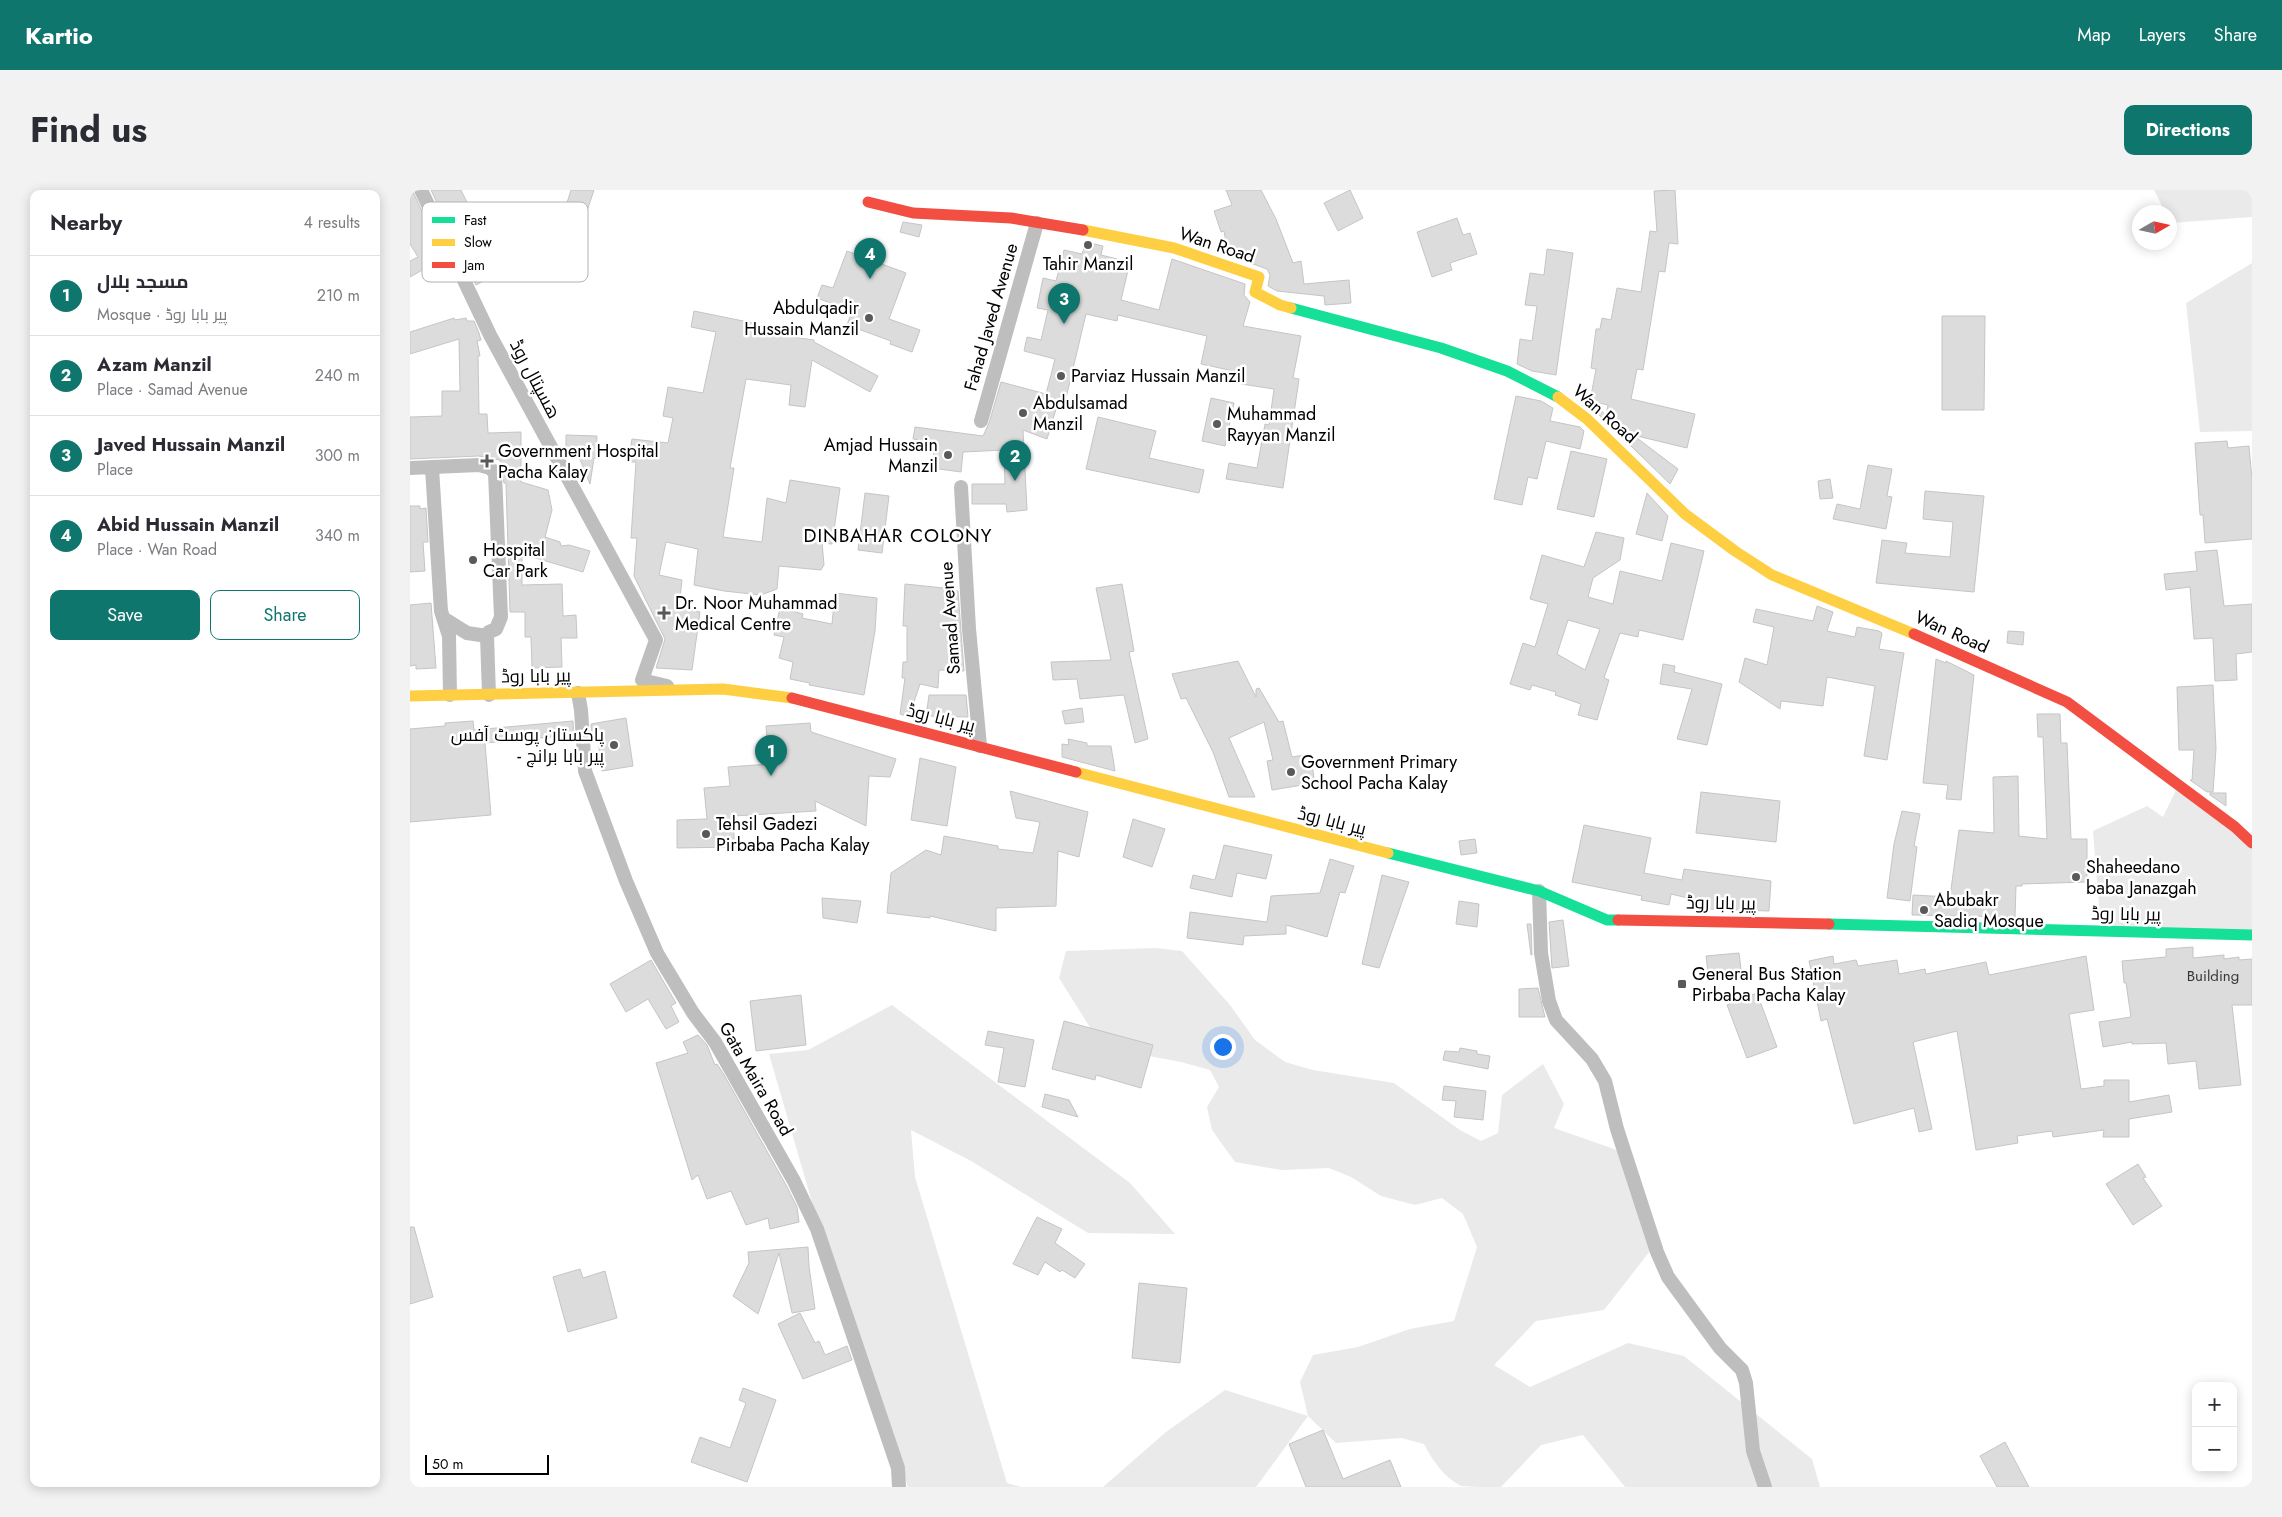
<!DOCTYPE html>
<meta charset="utf-8">
<style>
:root{--surface:#fff;--page:#f2f2f3;--text:#2b2b33;--muted:#7c7c81;--line:#e1e1e2;--accent:#0f766e}
body{margin:0;font-family:Jost,Cairo,sans-serif;background:var(--page);color:var(--text)}
.controls{position:absolute;right:15px;bottom:15px;display:grid;overflow:hidden;border-radius:10px;box-shadow:0 2px 12px #0003}
.controls button{width:45px;height:45px;display:grid;place-items:center;padding:0;border:0;border-bottom:1px solid var(--line);background:var(--surface);color:var(--text);font:25px sans-serif}
.compass{position:absolute;left:1722px;top:15px;width:45px;height:45px;border-radius:50%;background:var(--surface);box-shadow:0 2px 12px #0003;rotate:81deg}
.scale{position:absolute;left:15px;bottom:12px;width:124px;box-sizing:border-box;padding-left:5px;border:2px solid #000;border-top:0;font-size:14px;line-height:18px;white-space:nowrap;color:#000;-webkit-text-stroke:4px #fff;paint-order:stroke}
.you{position:absolute;left:812px;top:856px;width:18px;height:18px;margin:-12px;border:4px solid #fff;border-radius:50%;background:#1a73e8;box-shadow:0 0 0 8px #1a73e833}
.badge{display:grid;place-items:center;width:32px;height:32px;border-radius:50%;background:var(--accent);color:#fff;font-size:16px;font-weight:700}
.pin{position:absolute;translate:-50% -41px;filter:drop-shadow(0 1px 2px #0008)}
.pin::after{content:'';position:absolute;top:26px;width:18px;height:15px;background:inherit;clip-path:polygon(0 0,100% 0,50% 100%)}
.list{margin:0;padding:0;list-style:none}
h2{display:flex;justify-content:space-between;align-items:center;height:65px;margin:0;padding:0 20px;font-size:21px}
h2 small{font-size:16px;font-weight:400;color:var(--muted)}
.list li{display:grid;grid-template-columns:32px 1fr auto;gap:15px;align-items:center;box-sizing:border-box;height:80px;padding:0 20px;border-top:1px solid var(--line)}
.list b{display:block;font-size:19px;white-space:nowrap}
.list p{margin:0;font-size:16px;white-space:nowrap;color:var(--muted)}
.list em{font-size:16px;font-style:normal;color:var(--muted)}
.actions{display:flex;gap:10px;padding:15px 20px}
.actions a{flex:1;padding:11px 0;border:1px solid var(--accent);border-radius:10px;text-align:center;font-size:18px;color:var(--accent)}
.actions .main{background:var(--accent);color:#fff}
.map{position:relative;flex:none;width:1842px;height:1297px;overflow:hidden;border-radius:10px}
header{display:flex;align-items:center;gap:30px;box-sizing:border-box;height:70px;padding:0 25px;background:var(--accent);color:#fff}
header strong{font-size:24px}
nav{display:flex;gap:28px;margin-inline-start:auto;font-size:18px}
.intro{display:flex;align-items:center;justify-content:space-between;box-sizing:border-box;height:120px;padding:0 30px}
h1{margin:0;font-size:35px}
.button{padding:12px 22px;border-radius:10px;background:var(--accent);color:#fff;font-size:18px;font-weight:700}
main{display:flex;gap:30px;padding:0 30px}
aside{flex:1;background:var(--surface);border-radius:10px;box-shadow:0 2px 12px #0003}
.map>svg:first-child{display:block}
</style>
<header>
<strong>Kartio</strong>
<nav><a>Map</a><a>Layers</a><a>Share</a></nav>
</header>
<div class="intro"><h1>Find us</h1><a class="button">Directions</a></div>
<main>
<aside>
<h2>Nearby<small>4 results</small></h2>
<ul class="list">
<li><span class="badge">1</span><div><b>مسجد بلال</b><p>Mosque · پیر بابا روڈ</p></div><em>210 m</em></li>
<li><span class="badge">2</span><div><b>Azam Manzil</b><p>Place · Samad Avenue</p></div><em>240 m</em></li>
<li><span class="badge">3</span><div><b>Javed Hussain Manzil</b><p>Place</p></div><em>300 m</em></li>
<li><span class="badge">4</span><div><b>Abid Hussain Manzil</b><p>Place · Wan Road</p></div><em>340 m</em></li>
</ul>
<div class="actions"><a class="main">Save</a><a>Share</a></div>
</aside>
<div class="map">
<svg width="1842" height="1297" viewBox="0 0 1842 1297">
<rect width="100%" height="100%" fill="#fff"/>
<path fill="#eaeaea" d="M1744 0H1842V27L1761 33 1760 22H1755Z
M1842 73V241L1790 242 1776 113Z
M1766 600 1842 653V745L1691 741 1683 641 1737 616 1753 627Z
M746 758 772 761 820 815 845 850 875 872 903 880 984 893 1050 940 1071 951 1088 943 1092 905 1133 874 1154 914 1144 938 1207 960 1240 1061 1194 1120 1126 1131 1084 1175 1120 1197 1218 1153 1274 1166 1402 1269 1410 1297H1215L1173 1245 1131 1255 1091 1297C1080 1297 1060 1297 1051 1296 1034 1287 1022 1270 1014 1254L991 1248 926 1253 898 1226 846 1297H693L756 1242 815 1200 898 1226 890 1192 903 1165 948 1157 1000 1139 1044 1131 1067 1057 1053 1024 1032 1008 1005 1015 971 1006 941 987 919 978 871 980 825 972 802 940 797 917 809 897 800 880 771 872 707 860 681 839 649 788 656 761Z
M482 815 720 993 765 1044 678 1043 561 971 501 940 505 987 597 1293 611 1297H498L431 1112 359 864 398 860Z"/>
<path fill="#dcdcdc" stroke="#c5c5c5" fill-rule="evenodd" d="M0 0H2L34 68 0 87V71L8 67 0 54Z
M21 0H51L74 47 49 60Z
M161 0H184L176 24 156 16Z
M816 0H851L866 29 883 73 891 71 894 94 939 90 941 113 915 115 914 106 867 101 858 96 860 85 857 79 818 65 814 41 811 42 804 21 822 15Z
M940 0 953 28 928 41 914 13Z
M1265 0 1268 54 1259 53 1255 82 1249 81 1233 180 1227 179 1221 209 1285 224 1277 258 1223 245 1268 279 1260 294 1183 219 1186 216 1196 225 1198 215 1180 211 1186 179 1181 178 1186 139H1190L1192 128 1201 130 1207 98 1231 102 1240 41 1247 42 1244 1Z
M1047 28 1053 45 1060 43 1067 64 1040 73 1042 80 1022 87 1007 42Z
M493 32 512 35 509 47 490 42Z
M676 52 693 56 691 65 720 72 711 110 749 120 762 69 835 94 834 105 840 112 833 136 891 146 883 188 889 189 873 298 816 289 819 273 847 278 855 234 859 235 864 199 831 194 833 183 791 174 797 146 708 125 707 131 676 124 656 208 650 206 637 249 613 240 617 320 597 322 596 314H562V294H595L594 260 553 262 551 282 522 278 525 252 503 249 505 237 573 246 579 233 591 192 636 204 645 169 614 161 617 147 631 150 638 120 627 118 633 88 646 91 654 60 672 64Z
M1137 59 1163 63 1146 185 1122 181 1107 174 1110 149 1122 151 1127 116 1115 115 1120 83 1134 85Z
M99 60 107 74 66 95 60 82Z
M437 61 496 83 479 129 510 140 502 162 480 154 481 151 437 135 442 121 407 108 412 95 423 98Z
M284 121 348 134 346 142 404 150V152L468 186 460 202 402 170 395 217 379 215 381 195 336 189 320 278H324L313 347 352 352 357 308 376 313 380 290 430 298 422 354 412 353 414 375 411 380 369 376 367 399 351 405 314 401 284 395 288 359 256 352 249 385 272 390 269 417 290 422 282 480 246 478 255 449 224 386 227 348H221L226 272H218L222 249 258 253 263 228 253 226 258 197 293 203 306 142 281 137Z
M1532 126H1575L1574 220H1532Z
M44 128 45 130 56 128 57 131H64L69 143 71 150 67 151 70 166H68L69 224H77L78 243 111 242V292L138 300 142 320 135 347 150 352 151 356 159 355 180 361 173 382 112 364V395L152 394 153 426 166 425 167 448H151L152 477 122 478 121 447H115V422H100L96 293H94L90 270 69 266 0 269V227L32 226V201H50L49 149 0 164V142Z
M1106 206 1131 211 1141 217 1143 218 1140 231 1170 237 1174 241 1170 259 1136 251 1127 289 1118 287 1112 315 1084 309Z
M801 208 824 213 815 256 792 251Z
M688 227 746 241 739 268 794 280 789 303 676 279Z
M156 245 187 246 186 268H184L180 294 169 267 156 265Z
M1817 251 1818 258 1839 256 1842 289V349L1795 353 1793 325H1790L1785 253Z
M1161 261 1197 269 1184 327 1147 319Z
M1458 275 1482 279 1477 306 1482 307 1476 339 1423 329 1427 314 1450 319Z
M1420 289 1423 308 1410 309 1408 291Z
M1515 301 1574 306 1564 402 1466 393 1472 350 1497 353 1495 363 1540 367 1543 332 1513 329Z
M455 303 479 306 472 363 448 360Z
M1237 303 1258 326 1252 351 1226 344Z
M0 316H10V319L16 318 18 352H13L15 381 0 382Z
M1186 342 1214 348 1210 370 1183 388 1178 407 1203 414 1210 381 1252 391 1261 353 1294 361 1273 450 1229 440 1228 447 1210 443 1194 488 1199 490 1187 530 1168 525 1171 514 1145 505 1146 502 1122 495 1120 500 1100 494 1113 453 1125 457 1138 414 1120 409 1132 365 1174 377ZM1158 430 1190 439 1175 480 1147 464Z
M1807 360 1814 416 1842 414V462L1826 464 1827 490 1805 491 1803 448 1784 449 1780 397 1756 400 1754 384 1787 381 1785 362Z
M495 394 534 398V399L548 401 554 481 529 480 528 498 510 494 499 527 490 524 495 488H492L493 472H497V436H493Z
M712 394 724 461 719 462 738 549 725 553 714 505 670 509 667 489 643 490 641 472 701 470 686 398Z
M425 403 467 408 465 441 454 505 399 495 400 493 380 489 383 472 369 468 374 447 364 445 370 418 393 424 392 428 422 434Z
M21 413 26 478 6 479V475L0 476V415Z
M1407 416 1423 422 1417 441 1445 447 1447 437 1469 441 1472 443 1469 459 1494 463 1477 570 1454 566 1465 496 1417 487 1413 516 1371 511 1370 519 1329 492 1335 468 1357 475 1364 437 1343 432 1346 419 1403 431Z
M1598 441 1614 442 1613 455 1597 453Z
M1543 446 1558 451 1557 455 1542 449Z
M1526 469 1536 473V471L1564 485 1551 610 1536 609 1538 595 1513 593Z
M828 471 846 507V499L849 498 869 532 873 531 882 567 900 564 905 593 862 600 857 571 863 570 854 532 819 548 845 607H819L803 562 776 508 771 509 762 484Z
M1253 474 1265 476 1264 482 1312 494 1297 555 1267 549 1282 499 1250 494Z
M1803 495 1806 559 1803 602H1797L1780 590H1782L1784 560H1769L1767 497Z
M519 505H556L558 527 516 526Z
M672 518 674 532 655 534 652 521Z
M1627 524H1650L1651 553H1657L1661 649H1677V692L1612 694V696H1606L1605 727 1502 725 1503 705 1540 707 1549 640 1584 643 1583 587 1608 586 1609 646 1637 649 1633 547H1628Z
M216 528 223 576 192 581 188 550 182 551 181 534Z
M63 531 64 540 163 531 164 552 153 553 152 546 75 553 81 625 0 632V539L35 536V533Z
M400 533 401 542 486 569 480 587 459 586 456 636 405 611 406 621 324 626V657L267 658V630L297 629 294 598 320 596 318 577 359 574 356 536Z
M658 549 677 553V556H701L705 581 652 567V554L659 555Z
M510 568 546 577 537 636 501 630Z
M600 601 678 622 669 667 648 661 646 716 586 718V741L520 726V728L477 723 481 683 516 660 531 665 534 646 588 656V659L623 663 630 632 606 628Z
M1291 602 1370 611 1366 652 1286 643Z
M1800 603H1816V616L1800 605Z
M1492 621 1510 624 1504 656 1507 657 1500 711 1477 708 1484 654Z
M723 629 755 639 742 677 713 667Z
M1174 635 1241 648 1234 683 1272 690 1274 679 1361 691 1359 721 1296 719V715L1290 714V711L1261 704 1259 715 1231 710 1232 706 1162 692Z
M1065 649 1067 663 1051 665 1049 651Z
M814 655 862 665 856 689 827 683 822 707 780 698 783 685 805 690Z
M920 669 944 676 935 703 930 702 917 747 876 735V744L834 746 833 755 777 748 780 722 857 732 861 706 910 703Z
M972 685 999 692 969 778 952 774Z
M412 708 451 711 447 733 413 728Z
M1049 711 1069 714 1067 737 1046 734Z
M1153 730 1159 776 1142 778 1139 732Z
M1117 734H1121L1122 765H1121Z
M1783 757V768L1814 765V769L1829 767V770L1842 769V815H1822L1831 895 1789 899 1786 871 1758 874 1756 853 1722 854V852L1693 857 1689 832 1721 827 1716 793H1714L1712 771 1756 767V759Z
M1329 763 1331 779 1298 782 1296 766Z
M1423 766 1424 774 1446 770 1448 776 1487 770 1489 784 1515 779 1516 784 1576 772 1579 785 1676 766 1684 820 1659 824 1671 899 1694 896V890H1719V912L1759 905 1762 922 1719 929V947H1693L1694 940 1643 947 1642 941 1607 946 1608 953 1566 960 1547 841 1503 852 1522 939 1509 942 1504 918 1444 934 1417 829 1411 831 1399 771Z
M241 770 266 813 261 816 269 832 256 839 238 809 216 822 200 794Z
M1128 798 1135 827H1109V799Z
M1347 803 1367 857 1337 868 1317 815Z
M391 805 396 855 346 861 340 811Z
M654 831 743 855 731 898 686 885 685 890 642 879Z
M578 841 624 850 615 897 588 892 594 858 575 855Z
M288 845 297 855 305 875 307 874 313 883 376 995 387 1017 389 1032 360 1039 358 1028 336 1035 321 1001 297 1009 288 985 282 990 246 873 278 863 273 852Z
M1050 858 1067 861V864L1080 866 1078 879 1033 870 1035 861 1049 862Z
M1034 896 1076 901 1073 930 1044 927 1046 911 1032 910Z
M635 904 659 910 668 927 632 917Z
M1728 974 1736 987 1733 988 1752 1016 1723 1035 1696 994Z
M627 1027 652 1039 645 1053 675 1074 665 1088 652 1080 650 1082 635 1072 628 1085 603 1074Z
M0 1037H4L23 1107 0 1114Z
M398 1057 399 1076 405 1119 382 1123 369 1063 348 1124 323 1106 339 1073 338 1062Z
M170 1079 173 1088 195 1081 207 1128 158 1142 143 1087Z
M729 1093 777 1098 770 1173 722 1168Z
M390 1123 405 1153 409 1151 415 1165 437 1156 442 1170 393 1189 368 1134Z
M333 1198 366 1210 337 1292 281 1272 290 1247 320 1258 336 1213 329 1210Z
M913 1240 933 1289 980 1270 991 1297H896L879 1254Z
M1595 1252 1619 1297H1587L1570 1266Z"/>
<g fill="none" stroke-linecap="round" stroke-linejoin="round">
<path stroke="#bebebe" stroke-width="14" d="M11 0 80 145 246 450 232 490 257 496
M571 231 627 33
M0 278 69 275 80 278 85 283 91 427 86 439 79 442 77 446 79 505
M22 278 31 421 39 446 40 505
M551 297 559 439 570 556
M33 428 57 443 77 446
M168 503 171 520 175 581 216 691 247 763 283 823 305 852 384 991 407 1039 488 1278 489 1297
M1129 701 1131 763 1139 811 1146 830 1182 869 1195 891 1207 939 1247 1062 1258 1087 1310 1158 1332 1180 1336 1193 1343 1261 1355 1297"/>
<path stroke="#16e098" stroke-width="11" d="M881 118 1031 158 1097 181 1148 207
M978 663 1129 701 1197 730H1208
M1419 734 1842 745"/>
<path stroke="#ffcf43" stroke-width="11" d="M673 40 764 58 849 87 845 102 870 115 881 118
M1148 207 1177 229 1275 324 1325 361 1362 385 1504 444
M0 506 313 499 382 508
M666 582 978 663"/>
<path stroke="#f24e42" stroke-width="11" d="M458 12 503 23 601 28 673 40
M1504 444 1657 512 1825 637 1842 653
M382 508 666 582
M1208 730 1419 734"/>
</g>
<g fill="#595959" stroke="#fff" stroke-width="2">
<circle cx="678" cy="55" r="5"/>
<circle cx="459" cy="128" r="5"/>
<circle cx="651" cy="186" r="5"/>
<circle cx="613" cy="223" r="5"/>
<circle cx="807" cy="234" r="5"/>
<circle cx="538" cy="265" r="5"/>
<path d="M74.5 263.5h5v5h5v5h-5v5h-5v-5h-5v-5h5z"/>
<circle cx="63" cy="370" r="5"/>
<path d="M251.5 415.5h5v5h5v5h-5v5h-5v-5h-5v-5h5z"/>
<circle cx="204" cy="555" r="5"/>
<circle cx="881" cy="582" r="5"/>
<circle cx="296" cy="644" r="5"/>
<circle cx="1666" cy="687" r="5"/>
<circle cx="1514" cy="720" r="5"/>
<rect x="1267" y="789" width="10" height="10" rx="2.5"/>
</g>
<g text-anchor="middle" stroke-width="5" stroke-linejoin="round" paint-order="stroke">
<g font-size="15" fill="#373737">
<text x="1803" y="791">Building</text>
</g>
<g font-size="18" fill="#000" stroke="#fff">
<text transform="translate(807 55) rotate(18)" y="6">Wan Road</text>
<text transform="translate(581 127) rotate(-74)" y="6">Fahad Javed Avenue</text>
<text transform="translate(125 189) rotate(62)" y="6">ھسپتال روڈ</text>
<text transform="translate(1195 224) rotate(41)" y="6">Wan Road</text>
<text transform="translate(540 428) rotate(-94)" y="6">Samad Avenue</text>
<text transform="translate(1542 442) rotate(24)" y="6">Wan Road</text>
<text transform="translate(126 486) rotate(-1)" y="6">پیر بابا روڈ</text>
<text transform="translate(531 528) rotate(14)" y="6">پیر بابا روڈ</text>
<text transform="translate(922 631) rotate(14)" y="6">پیر بابا روڈ</text>
<text transform="translate(1311 713) rotate(1)" y="6">پیر بابا روڈ</text>
<text transform="translate(1716 724) rotate(1)" y="6">پیر بابا روڈ</text>
<text transform="translate(346 889) rotate(60)" y="6">Gata Maira Road</text>
</g>
<g font-size="18" fill="#000" stroke="#fff" text-anchor="start">
<text x="678" y="80" text-anchor="middle">Tahir Manzil</text>
<text x="449" y="124" text-anchor="end">Abdulqadir<tspan x="449" dy="21">Hussain Manzil</tspan></text>
<text x="661" y="192">Parviaz Hussain Manzil</text>
<text x="623" y="219">Abdulsamad<tspan x="623" dy="21">Manzil</tspan></text>
<text x="817" y="230">Muhammad<tspan x="817" dy="21">Rayyan Manzil</tspan></text>
<text x="528" y="261" text-anchor="end">Amjad Hussain<tspan x="528" dy="21">Manzil</tspan></text>
<text x="88" y="267">Government Hospital<tspan x="88" dy="21">Pacha Kalay</tspan></text>
<text x="73" y="366">Hospital<tspan x="73" dy="21">Car Park</tspan></text>
<text x="265" y="419">Dr. Noor Muhammad<tspan x="265" dy="21">Medical Centre</tspan></text>
<text x="194" y="551" text-anchor="end">پاکستان پوسٹ آفس<tspan x="194" dy="21">- پیر بابا برانچ</tspan></text>
<text x="891" y="578">Government Primary<tspan x="891" dy="21">School Pacha Kalay</tspan></text>
<text x="306" y="640">Tehsil Gadezi<tspan x="306" dy="21">Pirbaba Pacha Kalay</tspan></text>
<text x="1676" y="683">Shaheedano<tspan x="1676" dy="21">baba Janazgah</tspan></text>
<text x="1524" y="716">Abubakr<tspan x="1524" dy="21">Sadiq Mosque</tspan></text>
<text x="1282" y="790">General Bus Station<tspan x="1282" dy="21">Pirbaba Pacha Kalay</tspan></text>
</g>
<g font-size="19" letter-spacing="1" fill="#000" stroke="#fff">
<text x="488" y="352">DINBAHAR COLONY</text>
</g>
</g>
<rect x="12" y="12" width="166" height="80" rx="8" fill="#fff" stroke="#b2b2b2" stroke-width="1"/>
<rect x="22" y="27" width="23" height="6" fill="#16e098"/>
<rect x="22" y="49" width="23" height="7" fill="#ffcf43"/>
<rect x="22" y="72" width="23" height="6" fill="#f24e42"/>
<g font-size="14" fill="#000">
<text x="54" y="35">Fast</text>
<text x="54" y="57">Slow</text>
<text x="54" y="80">Jam</text>
</g>
</svg>
<div class="controls">
<button>+</button>
<button>−</button>
</div>
<svg class="compass" viewBox="-18 -18 36 36"><path d="M0-13l5 13h-10z" fill="#e53935"/><path d="M0 13l5-13h-10z" fill="#7c7c81"/></svg>
<div class="scale">50 m</div>
<div class="you"></div>
<div class="pin badge" style="left:361px;top:586px">1</div>
<div class="pin badge" style="left:605px;top:291px">2</div>
<div class="pin badge" style="left:654px;top:134px">3</div>
<div class="pin badge" style="left:460px;top:89px">4</div>
</div>
</main>
